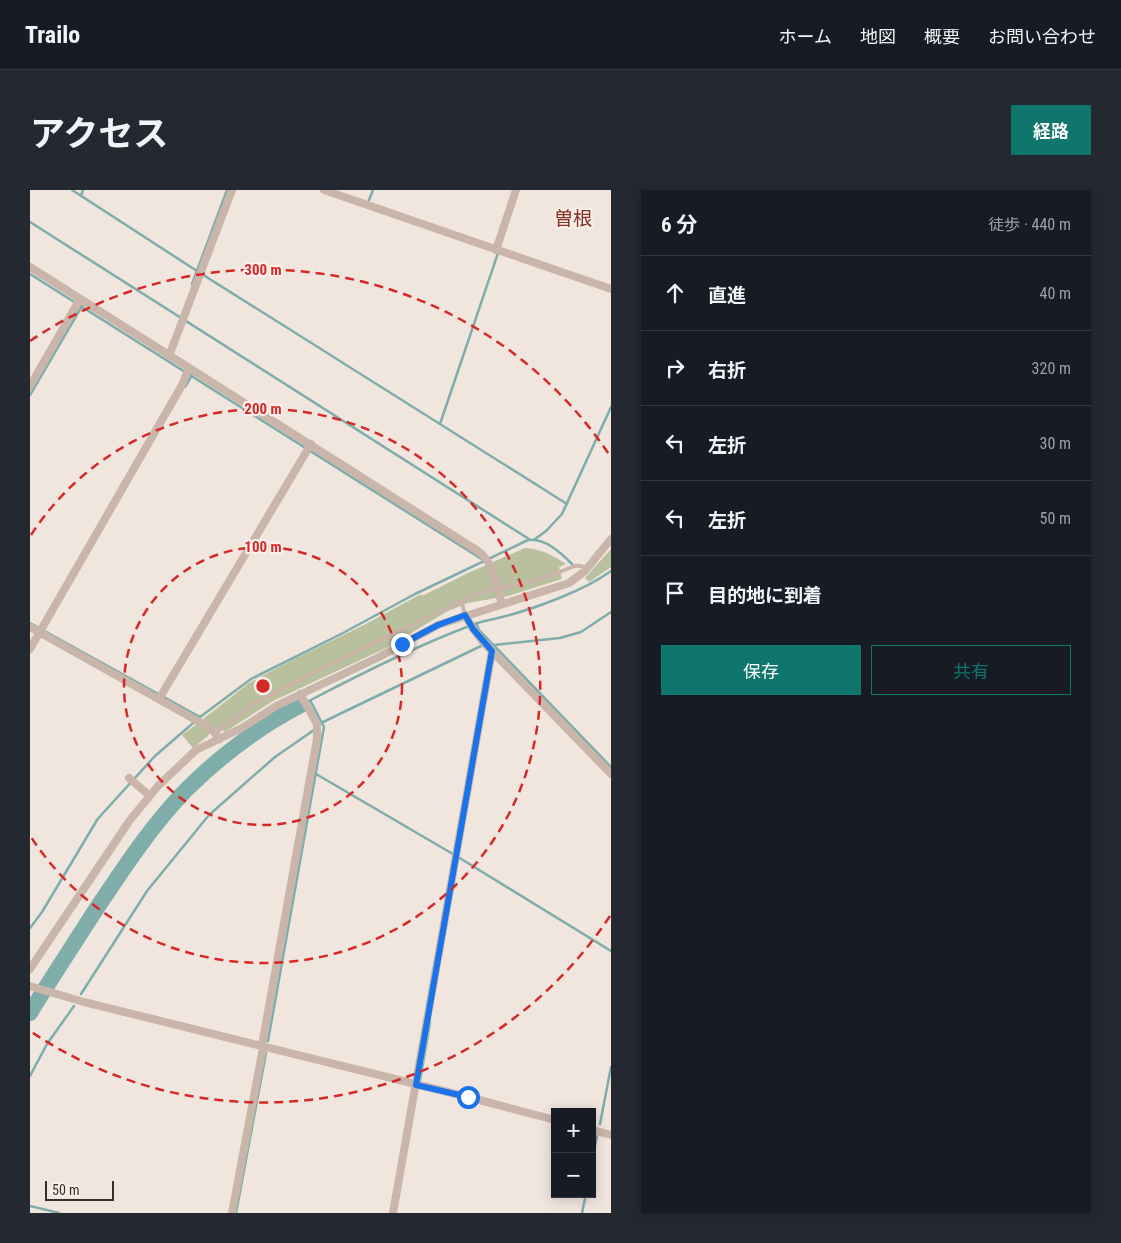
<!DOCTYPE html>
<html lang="ja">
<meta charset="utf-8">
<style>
:root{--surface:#171b24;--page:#242831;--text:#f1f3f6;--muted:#9ea1a6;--line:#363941;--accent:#0f766e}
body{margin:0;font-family:"Roboto Condensed","Noto Sans JP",sans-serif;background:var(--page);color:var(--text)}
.controls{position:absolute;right:15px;bottom:15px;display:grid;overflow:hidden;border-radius:0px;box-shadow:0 2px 12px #0003}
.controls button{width:45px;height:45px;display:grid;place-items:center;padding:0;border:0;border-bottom:1px solid var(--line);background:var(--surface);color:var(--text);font:25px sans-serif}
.scale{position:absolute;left:15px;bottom:12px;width:69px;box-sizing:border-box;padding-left:5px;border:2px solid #372c29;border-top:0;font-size:14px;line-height:18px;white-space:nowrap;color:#372c29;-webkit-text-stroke:4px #f9f0ea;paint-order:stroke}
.stop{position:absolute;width:15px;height:15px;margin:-11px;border:4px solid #1a73e8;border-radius:50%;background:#fff}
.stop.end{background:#1a73e8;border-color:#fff;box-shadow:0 1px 5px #0008}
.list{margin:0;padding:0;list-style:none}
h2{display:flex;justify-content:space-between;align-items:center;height:65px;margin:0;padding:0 20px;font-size:21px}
h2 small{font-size:16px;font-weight:400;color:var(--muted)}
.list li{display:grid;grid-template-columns:32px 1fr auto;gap:15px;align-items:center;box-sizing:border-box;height:75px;padding:0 20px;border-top:1px solid var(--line)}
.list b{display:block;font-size:19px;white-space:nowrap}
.list em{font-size:16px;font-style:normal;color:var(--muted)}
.actions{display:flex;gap:10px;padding:15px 20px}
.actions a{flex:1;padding:11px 0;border:1px solid var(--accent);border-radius:0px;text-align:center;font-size:18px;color:var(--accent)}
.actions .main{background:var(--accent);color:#fff}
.icon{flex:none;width:28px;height:28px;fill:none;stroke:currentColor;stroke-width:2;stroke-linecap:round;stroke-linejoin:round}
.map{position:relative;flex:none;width:581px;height:1023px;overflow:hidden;border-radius:0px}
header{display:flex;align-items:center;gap:30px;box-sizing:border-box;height:70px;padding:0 25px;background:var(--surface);border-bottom:1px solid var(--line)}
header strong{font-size:24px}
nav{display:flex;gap:28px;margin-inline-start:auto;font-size:18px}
.intro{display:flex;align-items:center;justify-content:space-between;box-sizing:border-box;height:120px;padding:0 30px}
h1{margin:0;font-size:35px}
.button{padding:12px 22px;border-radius:0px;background:var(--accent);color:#fff;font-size:18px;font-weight:700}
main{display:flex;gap:30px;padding:0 30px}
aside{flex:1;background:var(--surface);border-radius:0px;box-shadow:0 2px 12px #0003}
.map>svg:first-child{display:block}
</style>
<header>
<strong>Trailo</strong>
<nav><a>ホーム</a><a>地図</a><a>概要</a><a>お問い合わせ</a></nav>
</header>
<div class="intro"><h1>アクセス</h1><a class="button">経路</a></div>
<main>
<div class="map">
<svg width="581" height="1023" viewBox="0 0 581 1023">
<rect width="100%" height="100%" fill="#f1e6de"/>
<path fill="#b9c09e" d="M495 358C512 359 522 365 536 374L529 377 532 389 478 406 438 413 418 421 356 458 243 511 195 542 190 538 185 540 173 529 219 493 264 469 334 435 391 404 392 406 438 383Z
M581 359V377L559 392 555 388Z
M167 534 180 543 177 547 163 558 152 545Z"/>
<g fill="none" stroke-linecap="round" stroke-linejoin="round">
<path stroke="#7eadaa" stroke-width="2.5" d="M42 0 167 81 537 314
M51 6 53 0
M339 10 343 0
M0 32 499 349
M0 84 453 370
M162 94 197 0
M155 197 162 185
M0 205 52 116
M410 234 468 63
M505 349 516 341 532 324 581 217
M0 433 170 527
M446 433 449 440 581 577
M464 455 530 448 551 442 581 422
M279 511C332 483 386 456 442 435 454 430 467 429 480 425 511 416 555 400 581 381
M293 532 451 456
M286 584 428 667 581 761
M0 738 12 722 67 630 73 623 125 566 170 527 221 489 313 443 385 404 498 350C515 348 530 362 542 374
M51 804 117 701 179 625 245 567 284 540
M238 851 294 537 280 510
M0 886 17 854 44 816
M390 891 400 833
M570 934 581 877
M562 971 567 946
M0 1016 29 1023
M206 1023 236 863
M552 1023 556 1004"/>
<path stroke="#7eadaa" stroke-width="16" d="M0 823C20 790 42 757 63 724 91 682 120 637 156 600 190 566 229 537 271 515"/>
<path stroke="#c9b5aa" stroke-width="4" d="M435 424 431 411C449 400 467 399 487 395 502 392 517 386 532 381 541 378 548 372 557 379
M185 544 223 514 295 477 431 411"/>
<path stroke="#c9b5aa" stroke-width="8" d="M294 0 581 99
M466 60 486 0
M0 77 448 361C465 374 466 395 472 414
M139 166 202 0
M0 196 50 109
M435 425 443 439 454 453 581 584
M0 437 173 534 182 540 190 549
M0 459 152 195 159 178
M129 509 281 254
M99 588 120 606
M0 779 100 630 128 596 166 560 212 538 246 516 349 467 408 435 539 393 555 381 581 349
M0 796 54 812 438 907 525 930
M562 940 581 945
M202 1023 232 863 233 850 287 549V534L270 504
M363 1023 462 461"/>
</g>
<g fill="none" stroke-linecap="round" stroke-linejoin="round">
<path stroke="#1a73e8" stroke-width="6" d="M372 454 408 435 435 425 443 439 462 461 386 895 438 907"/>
</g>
<g fill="none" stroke="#d62828" stroke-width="2.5" stroke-dasharray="9 6">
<circle cx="233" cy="496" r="139"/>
<path d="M1 345A277 277 0 1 1 1 647"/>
<path d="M580 726A416 416 0 0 1 0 841M0 151A416 416 0 0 1 580 266"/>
</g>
<g text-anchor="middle" stroke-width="4.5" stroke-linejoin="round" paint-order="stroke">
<g font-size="19" fill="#833126" stroke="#f9f0ea">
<text x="543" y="35">曽根</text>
</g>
</g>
<circle cx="233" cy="496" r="8" fill="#d62828" stroke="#f9f0ea" stroke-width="2.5"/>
<g font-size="15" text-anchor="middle" font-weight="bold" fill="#d62828" stroke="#f9f0ea" stroke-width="4.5" stroke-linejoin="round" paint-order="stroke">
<text x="233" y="85">300 m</text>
<text x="233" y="224">200 m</text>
<text x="233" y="362">100 m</text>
</g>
</svg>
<div class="controls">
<button>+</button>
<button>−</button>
</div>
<div class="scale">50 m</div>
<div class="stop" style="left:438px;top:907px"></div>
<div class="stop end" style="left:372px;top:454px"></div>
</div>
<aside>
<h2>6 分<small>徒歩 · 440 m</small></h2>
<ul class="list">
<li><svg class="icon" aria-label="ahead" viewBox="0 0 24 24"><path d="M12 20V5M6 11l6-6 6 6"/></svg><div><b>直進</b></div><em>40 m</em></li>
<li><svg class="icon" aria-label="right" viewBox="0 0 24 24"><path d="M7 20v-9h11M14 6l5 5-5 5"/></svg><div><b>右折</b></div><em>320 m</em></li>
<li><svg class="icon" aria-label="left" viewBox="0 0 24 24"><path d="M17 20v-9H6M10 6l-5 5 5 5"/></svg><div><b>左折</b></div><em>30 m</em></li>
<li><svg class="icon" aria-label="left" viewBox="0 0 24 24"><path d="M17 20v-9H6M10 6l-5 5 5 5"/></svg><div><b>左折</b></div><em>50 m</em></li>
<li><svg class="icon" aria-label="arrive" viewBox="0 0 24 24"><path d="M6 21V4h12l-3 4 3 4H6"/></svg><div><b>目的地に到着</b></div></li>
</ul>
<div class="actions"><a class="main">保存</a><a>共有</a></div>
</aside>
</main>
